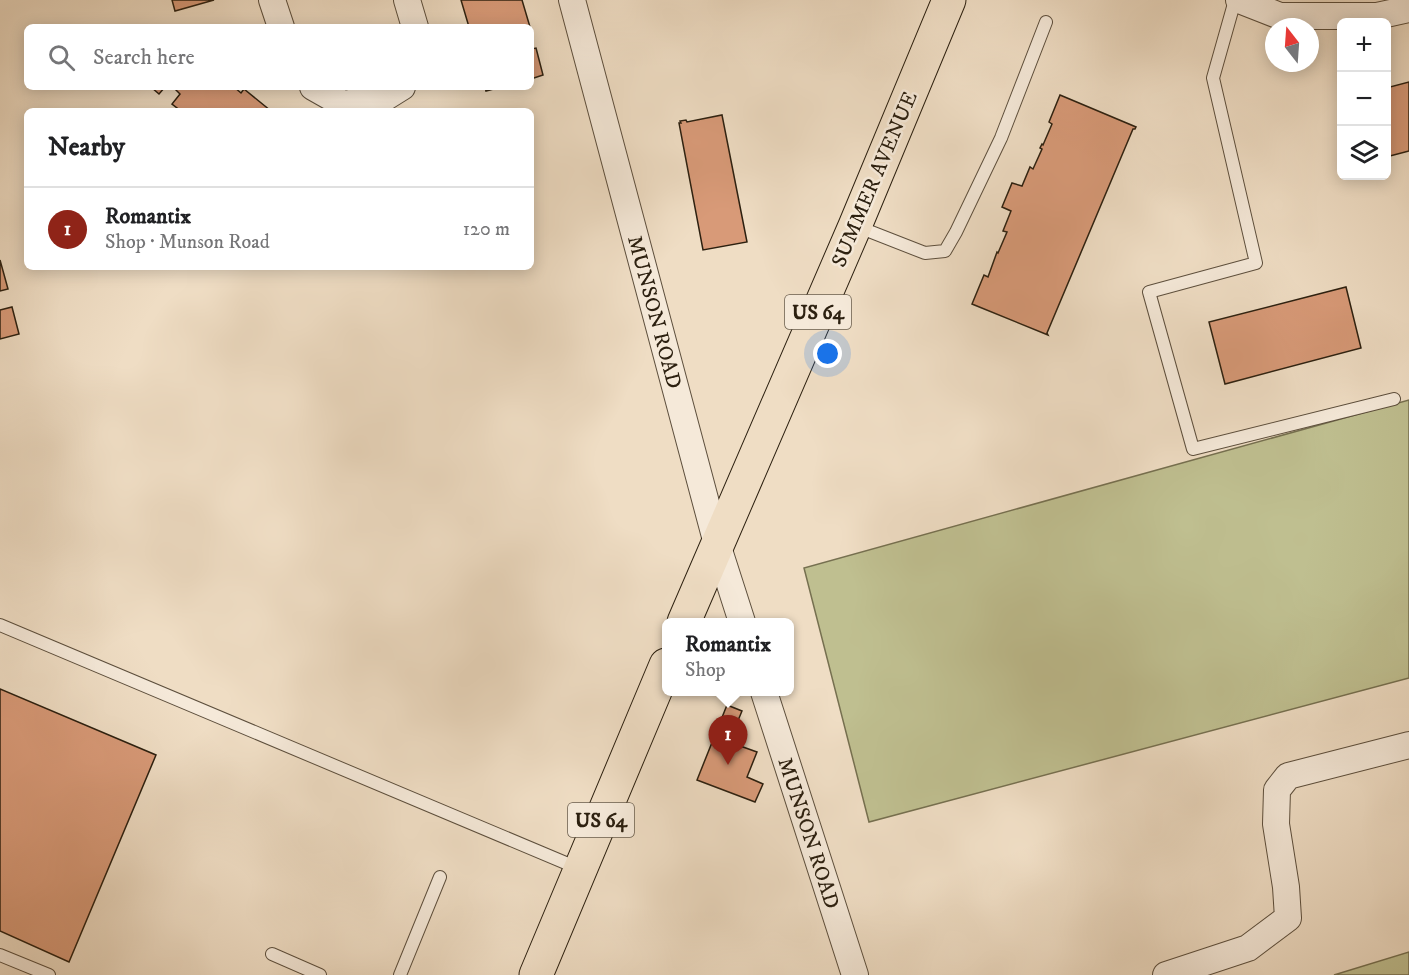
<!DOCTYPE html>
<meta charset="utf-8">
<style>
:root{--surface:#fff;--page:#f2f2f2;--text:#202124;--muted:#757577;--line:#e0e0e0;--accent:#8f2418}
body{margin:0;font-family:"IM FELL DW Pica",serif;background:var(--page);color:var(--text)}
.controls{position:absolute;right:18px;top:18px;display:grid;overflow:hidden;border-radius:9px;box-shadow:0 3px 15px #0003}
.controls button{width:54px;height:54px;display:grid;place-items:center;padding:0;border:0;border-bottom:2px solid var(--line);background:var(--surface);color:var(--text);font:30px sans-serif}
.compass{position:absolute;left:1265px;top:18px;width:54px;height:54px;border-radius:50%;background:var(--surface);box-shadow:0 3px 15px #0003;rotate:343deg}
.you{position:absolute;left:828px;top:354px;width:21px;height:21px;margin:-15px;border:4px solid #fff;border-radius:50%;background:#1a73e8;box-shadow:0 0 0 9px #1a73e833}
.badge{display:grid;place-items:center;width:39px;height:39px;border-radius:50%;background:var(--accent);color:#fff;font-size:20px;font-weight:700}
.pin{position:absolute;translate:-50% -50px;filter:drop-shadow(0 2px 3px #0008)}
.pin::after{content:'';position:absolute;top:32px;width:21px;height:18px;background:inherit;clip-path:polygon(0 0,100% 0,50% 100%)}
.popup{position:absolute;left:662px;top:618px;width:132px;height:78px;box-sizing:border-box;display:grid;place-content:center;border-radius:9px;background:var(--surface);filter:drop-shadow(0 2px 4px #0005);font-size:20px;white-space:nowrap;color:var(--muted)}
.popup b{font-size:22px;color:var(--text)}
.popup::after{content:'';position:absolute;left:50%;top:100%;margin-left:-12px;border:12px solid transparent;border-top-color:var(--surface)}
.list{margin:0;padding:0;list-style:none}
h2{display:flex;justify-content:space-between;align-items:center;height:78px;margin:0;padding:0 24px;font-size:26px}
h2 small{font-size:20px;font-weight:400;color:var(--muted)}
.list li{display:grid;grid-template-columns:39px 1fr auto;gap:18px;align-items:center;box-sizing:border-box;height:84px;padding:0 24px;border-top:2px solid var(--line)}
.list b{display:block;font-size:22px;white-space:nowrap}
.list p{margin:0;font-size:20px;white-space:nowrap;color:var(--muted)}
.list em{font-size:20px;font-style:normal;color:var(--muted)}
.icon{flex:none;width:33px;height:33px;fill:none;stroke:currentColor;stroke-width:2;stroke-linecap:round;stroke-linejoin:round}
.map{position:relative;flex:none;width:1409px;height:975px;overflow:hidden}
.search{position:absolute;background:var(--surface);box-shadow:0 3px 15px #0003;left:24px;top:24px;width:510px;height:66px;display:flex;align-items:center;gap:15px;box-sizing:border-box;padding:0 21px;border-radius:9px;color:var(--muted);font-size:22px}
.panel{position:absolute;background:var(--surface);box-shadow:0 3px 15px #0003;left:24px;top:108px;width:510px;height:162px;border-radius:9px}
.map>svg:first-child{display:block}
</style>
<div class="map">
<svg width="1409" height="975" viewBox="0 0 1409 975">
<rect width="100%" height="100%" fill="#efddc4"/>
<filter id="stains"><feTurbulence type="fractalNoise" baseFrequency=".00333" numOctaves="4"/><feColorMatrix values="0 0 0 0 .2 0 0 0 0 .09 0 0 0 0 .02 0 0 0 .5 -.17"/></filter>
<radialGradient id="worn" r=".72"><stop offset=".6" stop-color="#630" stop-opacity="0"/><stop offset="1" stop-color="#630" stop-opacity=".3"/></radialGradient>
<path fill="#bfbf90" stroke="#767050" stroke-width="1.5" d="M1409 400V678L869 822 804 568Z
M1409 952V975H1334Z"/>
<path fill="#d89a78" stroke="#2c2010" stroke-width="1.5" d="M172 0H214L175 11Z
M461 0H522L530 27H469Z
M536 48 543 75 531 79V49Z
M1409 82V151L1386 157V88Z
M151 87H165L159 94Z
M179 87H234L241 93 244 89 271 111H181L172 104 180 94 176 90Z
M485 87H501L486 91Z
M1060 95 1136 127 1135 129H1133L1047 333 1048 335 972 304 984 275 988 277 997 252 998 253 1007 232 1003 231 1011 211 1002 207 1012 183 1022 186 1030 167 1033 169 1042 149 1040 148 1042 144 1043 145 1052 124 1049 122Z
M722 115 747 242 703 250 679 123H681L680 121 686 120 687 122Z
M0 260 8 289 0 291Z
M1346 287 1361 348 1225 384 1209 322Z
M12 307 19 334 0 339V310Z
M0 689 156 755 69 962 0 931Z
M727 705 742 711 729 742 757 752 747 777 763 784 755 802 697 780Z"/>
<g fill="none" stroke-linecap="round" stroke-linejoin="round">
<g stroke="#5d4f3d" stroke-width="14">
<path id="service" d="M1235 0 1213 78 1256 263 1149 292 1193 449 1394 399
M856 226 925 253 945 251 956 232 1001 138 1046 22
M0 625 580 869
M272 954 320 975
M0 955 49 975
M400 975 440 877"/>
</g>
<g stroke="#5d4f3d" stroke-width="28">
<path id="minor" d="M272 0 281 27
M407 0 415 27
M572 0 717 544 742 622
M1239 0 1280 16H1377L1409 9
M313 87 343 104 386 97 402 87
M764 692 855 975
M1166 975 1248 948 1288 918 1286 887 1276 824 1277 790 1288 776 1409 745"/>
</g>
<g stroke="#2c2010" stroke-width="35">
<path id="primary" d="M684 622 855 226 949 0
M536 975 666 665"/>
</g>
<use href="#service" stroke="#f5e9d9" stroke-width="12"/>
<use href="#minor" stroke="#f5e9d9" stroke-width="26"/>
<use href="#primary" stroke="#efddc4" stroke-width="33"/>
</g>
<g text-anchor="middle" stroke-width="5" stroke-linejoin="round" paint-order="stroke">
<g fill="#f5e9d9" stroke="#685c4c" stroke-width="1.5">
<rect x="785" y="295" width="66" height="34" rx="4.5"/>
<rect x="568" y="803" width="66" height="34" rx="4.5"/>
</g>
<g font-size="20" font-weight="bold" fill="#2c2010">
<text x="818" y="319">US 64</text>
<text x="601" y="827">US 64</text>
</g>
<g font-size="21" fill="#2c2010" stroke="#f5e9d9">
<text transform="translate(874 179) rotate(-67)" y="7">SUMMER AVENUE</text>
<text transform="translate(655 312) rotate(75)" y="7">MUNSON ROAD</text>
<text transform="translate(809 833) rotate(72)" y="7">MUNSON ROAD</text>
</g>
</g>
<rect width="100%" height="100%" filter="url(#stains)"/>
<rect width="100%" height="100%" fill="url(#worn)"/>
</svg>
<div class="controls">
<button>+</button>
<button>−</button>
<button><svg class="icon" aria-label="layers" viewBox="0 0 24 24"><path d="M12 4l9 5-9 5-9-5zM3 14l9 5 9-5"/></svg></button>
</div>
<svg class="compass" viewBox="-18 -18 36 36"><path d="M0-13l5 13h-10z" fill="#e53935"/><path d="M0 13l5-13h-10z" fill="#757577"/></svg>
<div class="you"></div>
<div class="pin badge" style="left:728px;top:765px">1</div>
<div class="popup"><b>Romantix</b>Shop</div>
<div class="search"><svg class="icon" aria-label="search" viewBox="0 0 24 24"><circle cx="10" cy="10" r="6"/><path d="M15 15l6 6"/></svg>Search here</div>
<section class="panel">
<h2>Nearby<small></small></h2>
<ul class="list">
<li><span class="badge">1</span><div><b>Romantix</b><p>Shop · Munson Road</p></div><em>120 m</em></li>
</ul>
</section>
</div>
